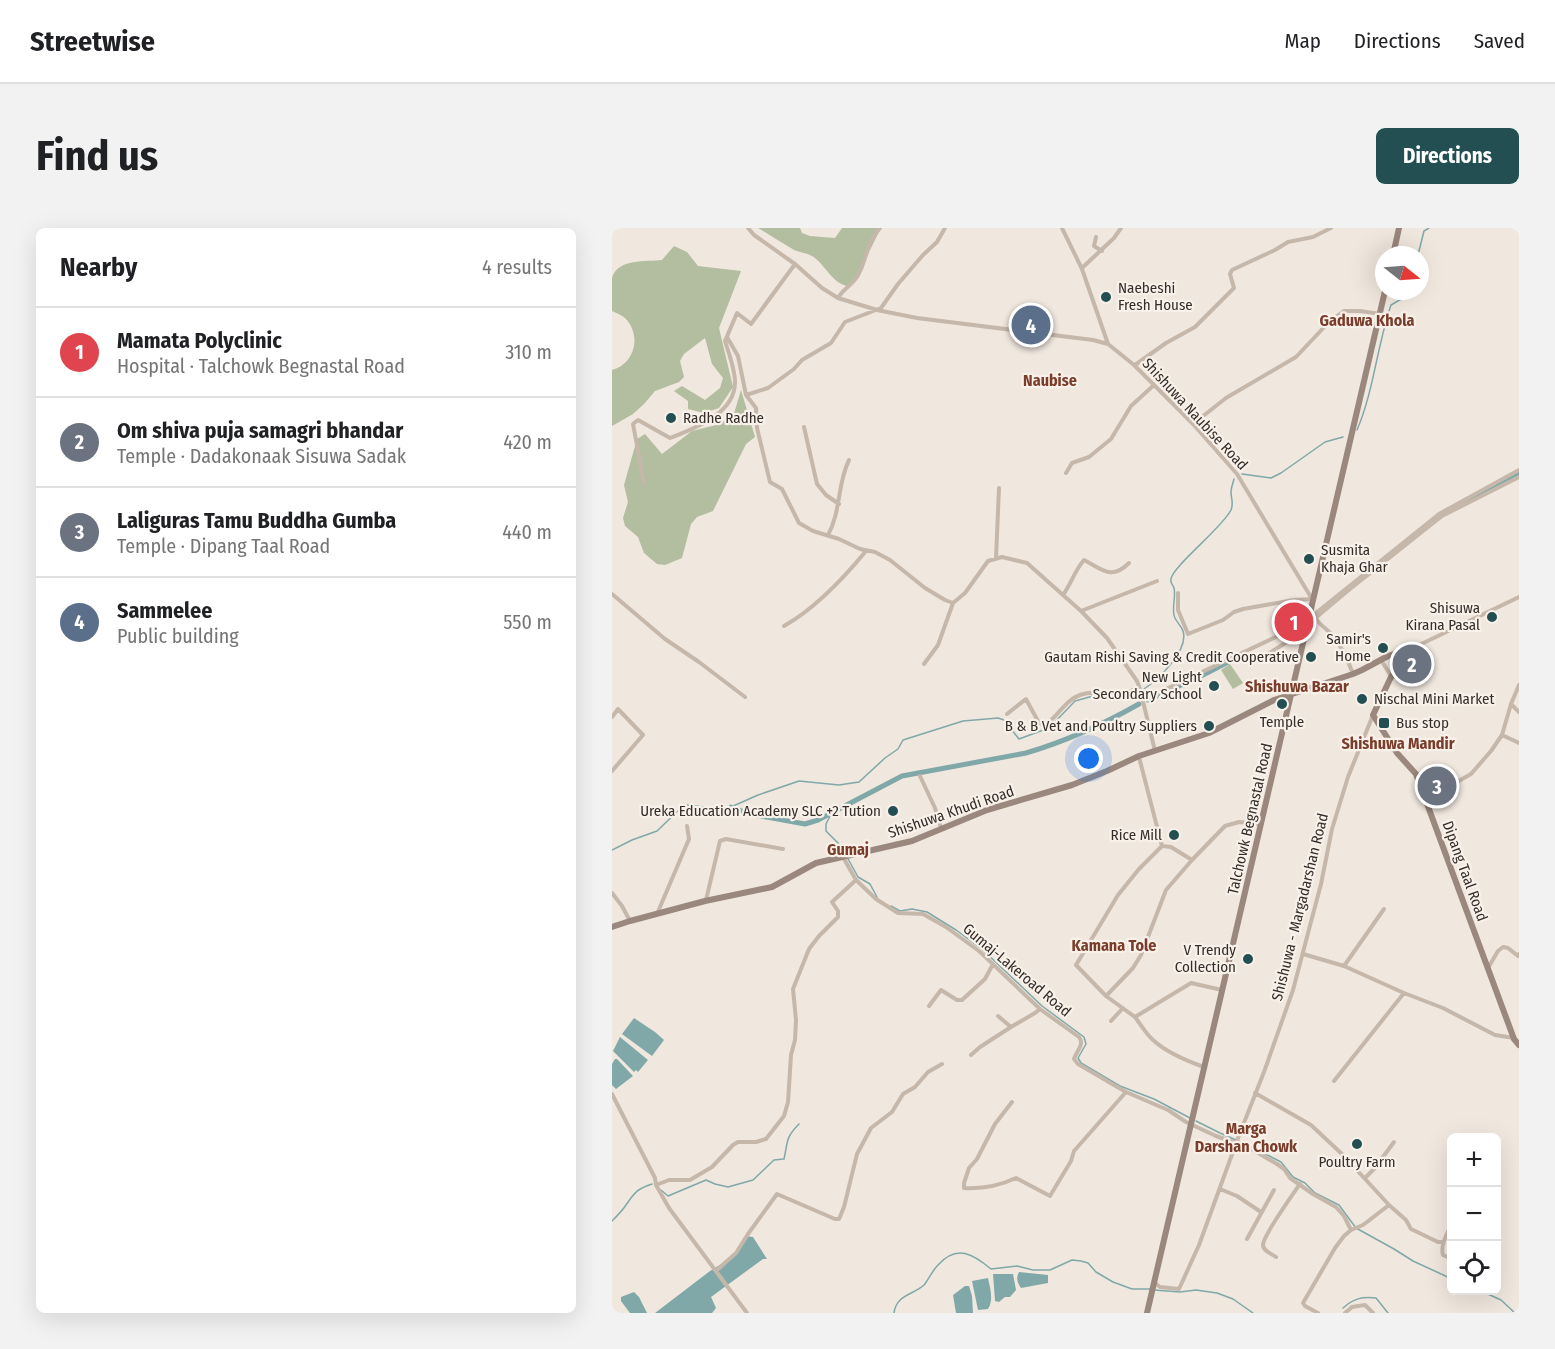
<!DOCTYPE html>
<meta charset="utf-8">
<style>
:root{--surface:#fff;--page:#f2f2f2;--text:#202124;--muted:#757577;--line:#e0e0e0;--accent:#234f52}
body{margin:0;font-family:"Fira Sans Condensed",sans-serif;background:var(--page);color:var(--text)}
.controls{position:absolute;right:18px;bottom:18px;display:grid;overflow:hidden;border-radius:9px;box-shadow:0 6px 24px #0002}
.controls button{width:54px;height:54px;display:grid;place-items:center;padding:0;border:0;border-bottom:2px solid var(--line);background:var(--surface);color:var(--text);font:30px sans-serif}
.compass{position:absolute;left:763px;top:18px;width:54px;height:54px;border-radius:50%;background:var(--surface);box-shadow:0 6px 24px #0002;rotate:107deg}
.you{position:absolute;left:477px;top:531px;width:21px;height:21px;margin:-15px;border:4px solid #fff;border-radius:50%;background:#1a73e8;box-shadow:0 0 0 9px #1a73e833}
.badge{display:grid;place-items:center;width:39px;height:39px;border-radius:50%;background:var(--accent);color:#fff;font-size:20px;font-weight:700}
.pin{position:absolute;translate:-50% -50%;border:3px solid #fff;box-shadow:0 2px 6px #0006}
.list{margin:0;padding:0;list-style:none}
h2{display:flex;justify-content:space-between;align-items:center;height:78px;margin:0;padding:0 24px;font-size:26px}
h2 small{font-size:20px;font-weight:400;color:var(--muted)}
.list li{display:grid;grid-template-columns:39px 1fr auto;gap:18px;align-items:center;box-sizing:border-box;height:90px;padding:0 24px;border-top:2px solid var(--line)}
.list b{display:block;font-size:22px;white-space:nowrap}
.list p{margin:0;font-size:20px;white-space:nowrap;color:var(--muted)}
.list em{font-size:20px;font-style:normal;color:var(--muted)}
.icon{flex:none;width:33px;height:33px;fill:none;stroke:currentColor;stroke-width:2;stroke-linecap:round;stroke-linejoin:round}
.map{position:relative;flex:none;width:907px;height:1085px;overflow:hidden;border-radius:9px}
header{display:flex;align-items:center;gap:36px;box-sizing:border-box;height:84px;padding:0 30px;background:var(--surface);border-bottom:2px solid var(--line)}
header strong{font-size:28px}
nav{display:flex;gap:33px;margin-inline-start:auto;font-size:21px}
.intro{display:flex;align-items:center;justify-content:space-between;box-sizing:border-box;height:144px;padding:0 36px}
h1{margin:0;font-size:42px}
.button{padding:15px 27px;border-radius:9px;background:var(--accent);color:#fff;font-size:21px;font-weight:700}
main{display:flex;gap:36px;padding:0 36px}
aside{flex:1;background:var(--surface);border-radius:9px;box-shadow:0 6px 24px #0002}
.map>svg:first-child{display:block}
</style>
<header>
<strong>Streetwise</strong>
<nav><a>Map</a><a>Directions</a><a>Saved</a></nav>
</header>
<div class="intro"><h1>Find us</h1><a class="button">Directions</a></div>
<main>
<aside>
<h2>Nearby<small>4 results</small></h2>
<ul class="list">
<li><span class="badge" style="background:#e0444e">1</span><div><b>Mamata Polyclinic</b><p>Hospital · Talchowk Begnastal Road</p></div><em>310 m</em></li>
<li><span class="badge" style="background:#6b7280">2</span><div><b>Om shiva puja samagri bhandar</b><p>Temple · Dadakonaak Sisuwa Sadak</p></div><em>420 m</em></li>
<li><span class="badge" style="background:#6b7280">3</span><div><b>Laliguras Tamu Buddha Gumba</b><p>Temple · Dipang Taal Road</p></div><em>440 m</em></li>
<li><span class="badge" style="background:#5c6f8a">4</span><div><b>Sammelee</b><p>Public building</p></div><em>550 m</em></li>
</ul>
</aside>
<div class="map">
<svg width="907" height="1085" viewBox="0 0 907 1085">
<rect width="100%" height="100%" fill="#f0e7de"/>
<path fill="#b3bd9f" d="M146 0H188L190 5 198 8 223 10 230 0H269L246 46 235 58C221 55 214 39 204 31 198 25 189 25 182 22 170 15 158 7 146 0Z
M62 18 75 24 86 38 129 43 107 100 121 159 107 180 92 185 76 181V173L62 163 70 158 93 172 108 160 111 150 100 136 93 110 72 126 68 133 72 149 67 154 43 163 32 176 21 186 0 198V142C23 136 30 107 13 90 10 87 4 85 0 83 0 73 0 59 0 50 6 30 34 34 50 32Z
M129 162 143 209 134 216 101 283 85 289 79 296 70 330 53 337 45 336 32 325 26 309 13 298 11 290 16 274 12 257 25 211 33 206 50 226 80 203 104 197 121 189Z
M618 436 631 455 621 461 609 442Z"/>
<path fill="#80a8a9" d="M22 790 43 804 52 812 40 828 10 806Z
M8 809 36 832 26 844 24 842 22 844 1 823Z
M3 831H5L21 848 4 861 0 857V836Z
M134 1008 141 1009 155 1031H151L99 1069 104 1080 100 1085H43L98 1043 119 1030Z
M407 1044 436 1047V1055L409 1060C405 1054 404 1050 407 1044Z
M381 1046H401L404 1062 398 1069H393L387 1074 383 1073Z
M376 1050C378 1060 382 1072 376 1081L366 1082 360 1053Z
M353 1058H357L360 1068 361 1085H344L341 1067Z
M22 1064 27 1069 35 1085H18L9 1073V1069Z"/>
<g fill="none" stroke-linecap="round" stroke-linejoin="round">
<path stroke="#80a8a9" stroke-width="1.5" d="M806 27 812 3 817 0
M808 43 810 48 808 51
M745 202C762 162 765 118 779 77L803 63
M630 246 659 250 669 245 713 214 731 209
M532 461C547 451 577 422 571 403 569 397 563 393 562 387 560 379 564 369 562 360 561 356 558 356 559 351 560 339 610 300 619 282 622 275 619 271 619 264 619 260 621 255 622 251
M219 586 214 596V603L226 615 232 624
M0 622 20 612 45 603 68 581 75 577 92 579 106 582 119 579 146 567 187 553 227 557 247 554 273 530 286 521 291 512 351 493 386 490 392 492 407 511 434 501 443 494 463 473 481 468 510 469 525 465
M235 629 246 649 258 656 265 669
M279 678 288 683 300 681 315 684 344 702 371 722 430 778 472 809 474 816 466 830 469 835 508 858 542 871 578 890
M584 893 608 905 640 919 669 934 681 949 693 955 703 965 727 977 744 1000 782 1021 801 1033 840 1051
M49 962 56 968 94 952 103 956 116 959 141 952 162 932 172 931C176 914 173 910 187 896
M0 993C5 988 10 983 14 977 23 964 25 961 40 956
M542 1062 568 1064 584 1062 605 1065 621 1071 641 1085
M867 1062 889 1072 903 1085
M731 1080C741 1071 750 1068 764 1070L776 1085
M282 1085C284 1067 301 1067 312 1057 317 1051 320 1043 326 1037 345 1016 361 1026 379 1041L405 1038 421 1042H438L460 1032 469 1033 476 1035 484 1044 501 1054 520 1061H538"/>
<path stroke="#80a8a9" stroke-width="5" d="M845 279 907 245
M536 472 589 448 628 428
M119 579 138 586 193 596 206 592 290 548 414 525C455 513 490 497 527 476"/>
<path stroke="#c6b7ab" stroke-width="4" d="M136 0 142 7 183 36 210 60 226 70 265 82 305 90 481 112 496 116 522 137 581 196 625 246 700 371 682 372 631 381 622 384 611 392 576 406 566 382V365
M450 0 470 41 496 116
M484 9 482 18 490 23
M470 40 502 10 509 0
M226 70C231 61 239 58 245 49 255 33 254 14 268 0
M115 109 126 128 134 167 144 180 145 200 158 254 170 261 187 295 201 303 227 311 248 321 263 324 278 332 313 360 333 372 341 375
M523 137 554 115 583 99 622 60 618 46 620 42 663 22 676 14 701 9 719 0
M134 167 156 160 182 141 190 132 219 115 233 94 269 80 286 56 311 27 325 14 333 0
M581 196 614 170 684 129 717 94 732 83H748L768 86
M192 199 205 256 214 267 227 276
M454 245 460 235 477 229 499 211 519 178 542 157
M32 255 21 196 26 192 58 210C83 200 123 186 123 154 123 141 117 126 113 113L125 85 139 96 183 36
M216 307C229 284 225 256 237 232
M384 330 387 260
M0 366 53 411 87 434 133 469
M451 367C459 356 463 342 472 332 490 341 499 353 517 335
M341 375 353 365 376 333 390 329 415 335 469 383 495 410 525 453 528 461 543 523
M469 383 545 353
M704 391C708 397 715 401 721 408 730 419 736 432 741 446
M695 397 738 361 830 288 907 249
M172 398C204 380 231 351 254 323
M803 419 907 369
M651 429 675 414 692 409
M769 432 779 448
M312 436 326 417 341 375
M531 472 689 397 827 286 907 242
M899 476 907 484
M395 486 414 471 427 495 433 497C446 489 453 472 468 467 490 459 506 475 527 458
M0 489 6 481 31 507 0 543
M890 507 907 515
M527 529 550 618 527 641 506 667 464 737 494 768 523 789 579 755 610 762
M804 546 834 555 845 554 859 546 879 523 890 507 899 476 907 457
M308 548 323 580 329 600
M550 618 559 619 580 632
M231 629 244 652 264 671 286 685 311 686 334 699 367 723 428 781 467 809C473 816 464 824 462 831L466 836 514 864 556 882 574 894 604 908 636 919 665 936 672 941 678 950 701 966 724 979 732 988 739 1002
M0 665 10 678 18 693
M94 672 108 613 114 611 171 621
M45 686 77 611 75 598
M691 726 732 738 792 765 831 780 883 807 902 810
M732 738 772 681
M876 740 886 723 891 719 896 720 906 728 907 726
M494 768 521 740 529 727 554 662 580 632 613 598 627 594 649 596
M317 778 329 762 345 772H350L373 751 381 736
M386 788 399 799 423 785 428 781
M523 789C529 797 534 806 541 812 554 824 575 833 592 839
M499 793 511 780
M359 827 368 819 399 799
M722 853 792 765
M643 865 699 897 731 927 777 977 794 992 799 1001 826 1014H831
M0 866 43 950 44 957 57 980 135 1085
M400 874 383 896 365 931 357 940 352 955V960C371 961 387 958 404 950L438 968 459 933 462 923 514 864
M753 950 762 941 782 914
M44 957 57 952H78L100 939 121 917 126 914H144L154 911 172 888 176 874 179 827 183 812 184 792 181 761 197 721 207 708 226 689V683L220 674 244 652
M885 958 887 952
M608 961 625 968 649 984
M840 995C836 1005 828 1016 831 1027L840 1031
M635 1011 662 962
M664 1029C660 1026 651 1023 651 1017 651 1008 681 966 688 956
M104 1043 124 1025 136 1006 165 966 223 991H227L232 979 245 926 259 900 280 884 291 866 303 859 316 844 330 836
M543 1055 548 1059 567 1061 587 1017 626 910 652 844 681 762 709 656 720 601 736 549 761 487
M706 1085 693 1078 691 1075 723 1020 732 1008 739 1002 751 997 777 977
M733 1085 740 1079 753 1077 761 1085"/>
<path stroke="#9a877d" stroke-width="6" d="M781 27 787 0
M802 419 779 449 761 487 785 525 804 546 902 811 907 817
M0 699 18 693 93 673 160 659 204 635 300 613 375 582 460 557 495 543 527 528 597 505 662 472 741 446 750 442 776 428 802 419
M535 1085 773 63"/>
</g>
<g fill="#234f52" stroke="#f8f1ea" stroke-width="2">
<circle cx="494" cy="69" r="6"/>
<circle cx="59" cy="190" r="6"/>
<circle cx="697" cy="331" r="6"/>
<circle cx="880" cy="389" r="6"/>
<circle cx="771" cy="420" r="6"/>
<circle cx="699" cy="429" r="6"/>
<circle cx="602" cy="458" r="6"/>
<circle cx="750" cy="471" r="6"/>
<circle cx="670" cy="476" r="6"/>
<rect x="766" y="489" width="12" height="12" rx="3"/>
<circle cx="597" cy="498" r="6"/>
<circle cx="281" cy="583" r="6"/>
<circle cx="562" cy="607" r="6"/>
<circle cx="636" cy="731" r="6"/>
<circle cx="745" cy="916" r="6"/>
</g>
<g text-anchor="middle" stroke-width="4.5" stroke-linejoin="round" paint-order="stroke">
<g font-size="15" fill="#352d29" stroke="#f8f1ea" text-anchor="end">
<text x="506" y="65" text-anchor="start">Naebeshi<tspan x="506" dy="17">Fresh House</tspan></text>
<text x="71" y="195" text-anchor="start">Radhe Radhe</text>
<text x="709" y="327" text-anchor="start">Susmita<tspan x="709" dy="17">Khaja Ghar</tspan></text>
<text x="868" y="385">Shisuwa<tspan x="868" dy="17">Kirana Pasal</tspan></text>
<text x="759" y="416">Samir's<tspan x="759" dy="17">Home</tspan></text>
<text x="687" y="434">Gautam Rishi Saving &amp; Credit Cooperative</text>
<text x="590" y="454">New Light<tspan x="590" dy="17">Secondary School</tspan></text>
<text x="762" y="476" text-anchor="start">Nischal Mini Market</text>
<text x="670" y="499" text-anchor="middle">Temple</text>
<text x="784" y="500" text-anchor="start">Bus stop</text>
<text x="585" y="503">B &amp; B Vet and Poultry Suppliers</text>
<text x="269" y="588">Ureka Education Academy SLC +2 Tution</text>
<text x="550" y="612">Rice Mill</text>
<text x="624" y="727">V Trendy<tspan x="624" dy="17">Collection</tspan></text>
<text x="745" y="939" text-anchor="middle">Poultry Farm</text>
</g>
<g font-size="15" fill="#352d29" stroke="#f8f1ea">
<text transform="translate(583 186) rotate(47)" y="5">Shishuwa Naubise Road</text>
<text transform="translate(339 584) rotate(-19)" y="5">Shishuwa Khudi Road</text>
<text transform="translate(638 591) rotate(-77)" y="5">Talchowk Begnastal Road</text>
<text transform="translate(853 643) rotate(70)" y="5">Dipang Taal Road</text>
<text transform="translate(688 679) rotate(-76)" y="5">Shishuwa - Margadarshan Road</text>
<text transform="translate(405 742) rotate(40)" y="5">Gumaj-Lakeroad Road</text>
</g>
<g font-size="16" font-weight="bold" fill="#7b3d2b" stroke="#f8f1ea">
<text x="755" y="98">Gaduwa Khola</text>
<text x="438" y="158">Naubise</text>
<text x="685" y="464">Shishuwa Bazar</text>
<text x="786" y="521">Shishuwa Mandir</text>
<text x="236" y="627">Gumaj</text>
<text x="502" y="723">Kamana Tole</text>
<text x="634" y="906">Marga<tspan x="634" dy="18">Darshan Chowk</tspan></text>
</g>
</g>
</svg>
<div class="controls">
<button>+</button>
<button>−</button>
<button><svg class="icon" aria-label="locate" viewBox="0 0 24 24"><circle cx="12" cy="12" r="6"/><path d="M12 2v4M12 18v4M2 12h4M18 12h4"/></svg></button>
</div>
<svg class="compass" viewBox="-18 -18 36 36"><path d="M0-13l5 13h-10z" fill="#e53935"/><path d="M0 13l5-13h-10z" fill="#757577"/></svg>
<div class="you"></div>
<div class="pin badge" style="left:682px;top:394px;background:#e0444e">1</div>
<div class="pin badge" style="left:800px;top:436px;background:#6b7280">2</div>
<div class="pin badge" style="left:825px;top:558px;background:#6b7280">3</div>
<div class="pin badge" style="left:419px;top:97px;background:#5c6f8a">4</div>
</div>
</main>
